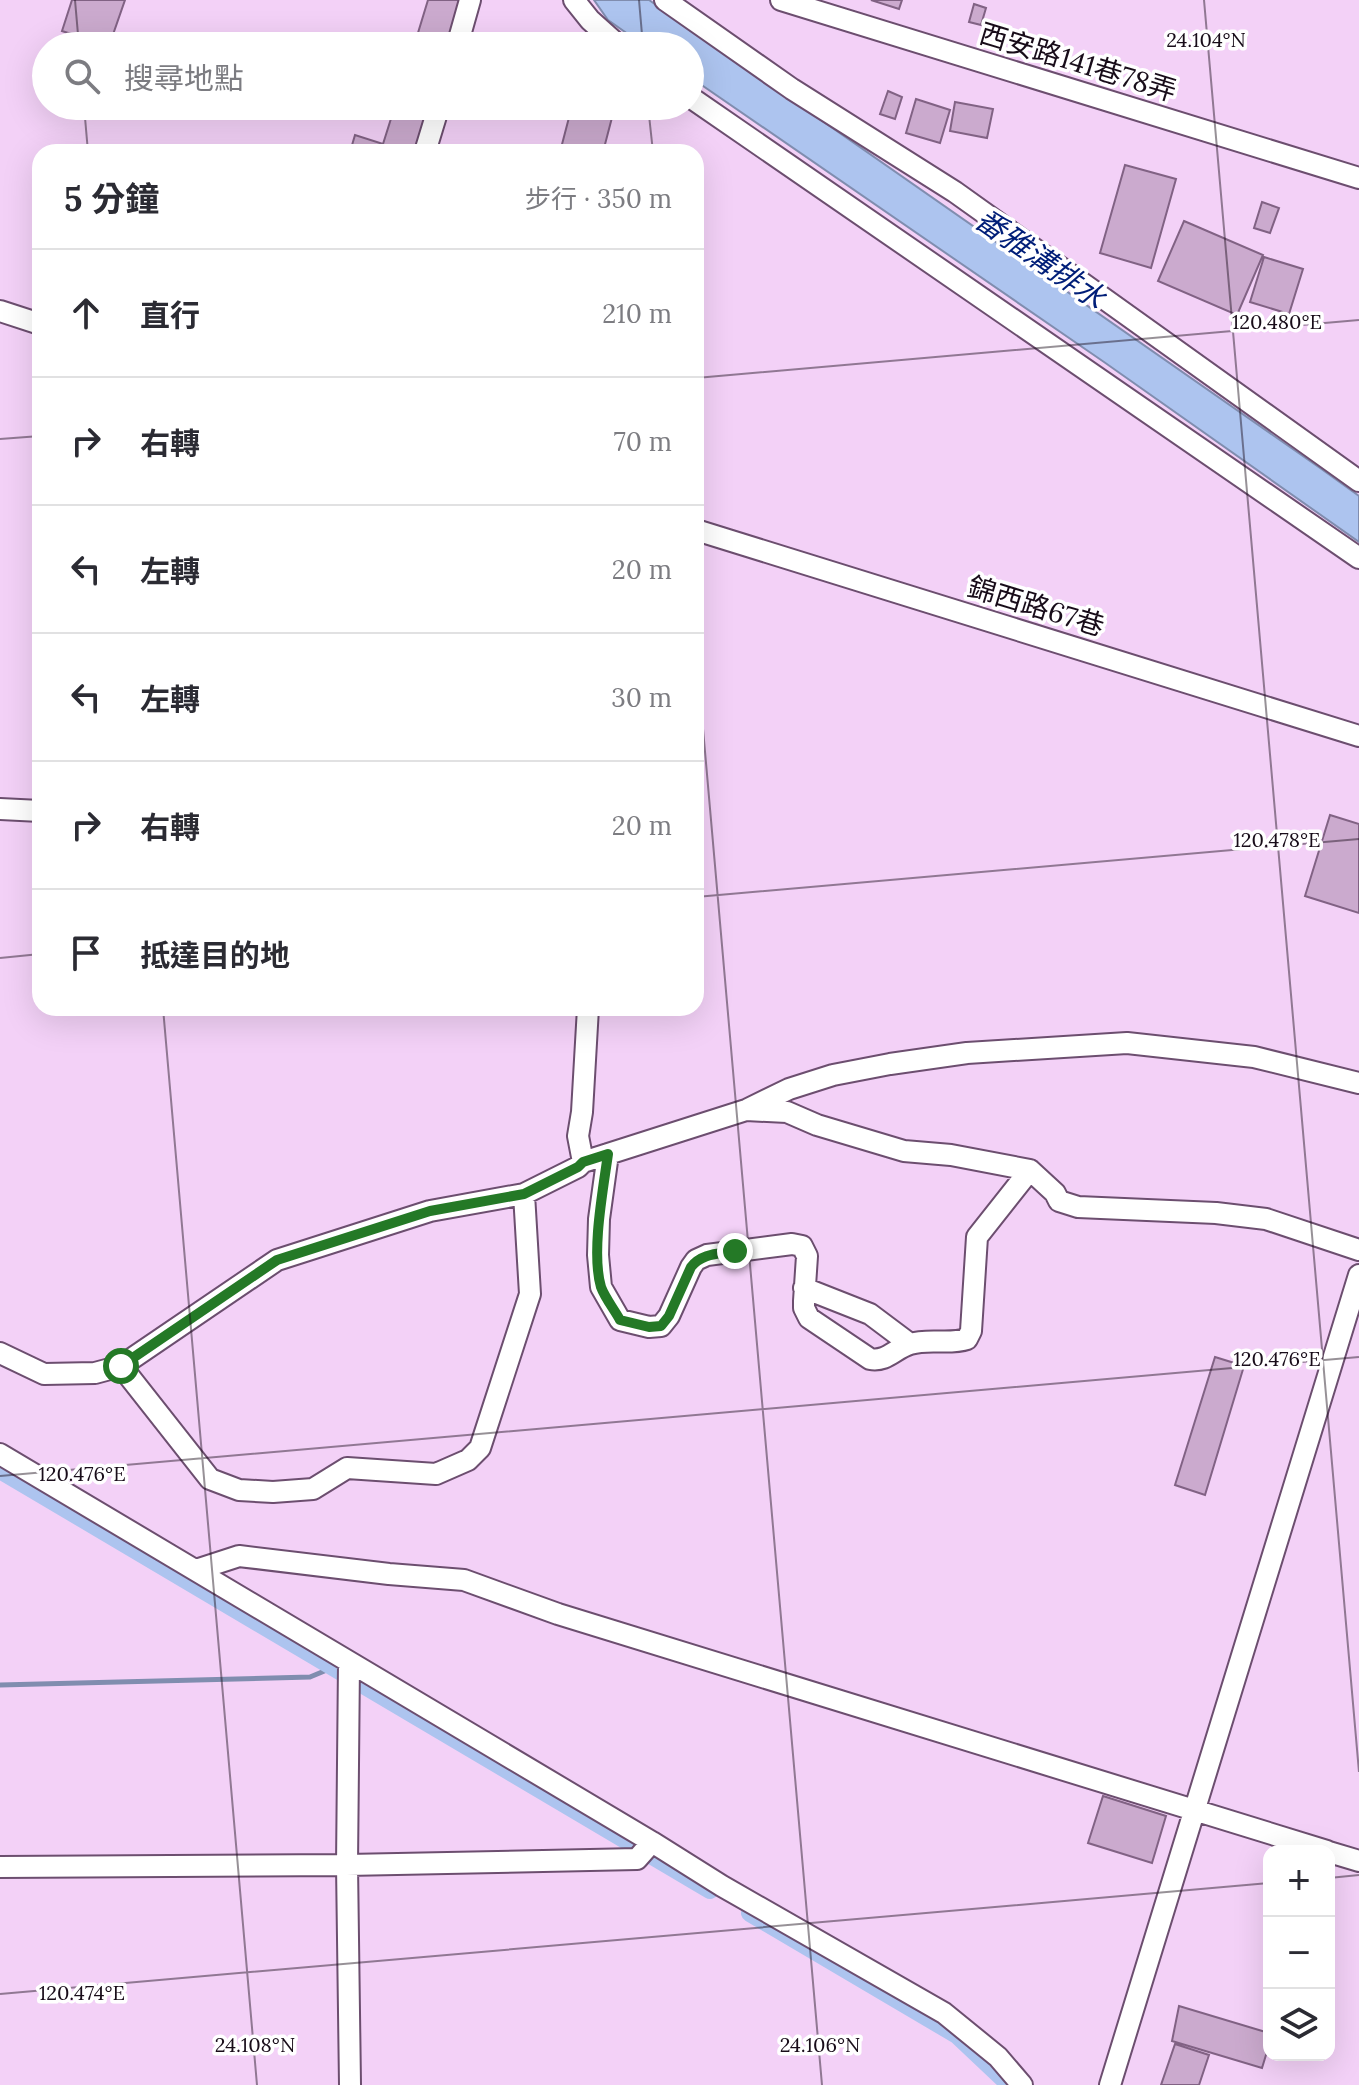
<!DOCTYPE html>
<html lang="zh-TW">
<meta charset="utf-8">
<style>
:root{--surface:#fff;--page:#f7f7f7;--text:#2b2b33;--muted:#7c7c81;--line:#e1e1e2}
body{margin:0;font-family:Lora,"Noto Sans TC",serif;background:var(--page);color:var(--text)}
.controls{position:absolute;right:24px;bottom:24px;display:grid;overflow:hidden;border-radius:16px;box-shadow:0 8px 32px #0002}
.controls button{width:72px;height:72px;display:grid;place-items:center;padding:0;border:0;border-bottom:2px solid var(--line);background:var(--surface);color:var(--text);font:40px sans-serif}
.stop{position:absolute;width:24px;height:24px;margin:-18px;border:6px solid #247926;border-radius:50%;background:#fff}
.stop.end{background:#247926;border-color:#fff;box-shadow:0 2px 8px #0008}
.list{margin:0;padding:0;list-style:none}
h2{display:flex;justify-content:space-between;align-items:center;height:104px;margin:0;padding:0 32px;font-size:34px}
h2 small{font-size:26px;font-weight:400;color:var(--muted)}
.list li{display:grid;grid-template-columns:52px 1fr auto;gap:24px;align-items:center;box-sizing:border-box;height:128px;padding:0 32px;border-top:2px solid var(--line)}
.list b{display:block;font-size:30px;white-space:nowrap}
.list em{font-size:26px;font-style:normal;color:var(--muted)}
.icon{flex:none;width:44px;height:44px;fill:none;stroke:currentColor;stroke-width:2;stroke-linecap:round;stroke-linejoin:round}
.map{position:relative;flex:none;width:1359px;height:2085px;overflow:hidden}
.search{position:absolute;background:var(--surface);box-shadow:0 8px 32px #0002;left:32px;top:32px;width:672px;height:88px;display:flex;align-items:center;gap:20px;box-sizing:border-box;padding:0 28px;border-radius:44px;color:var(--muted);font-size:30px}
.panel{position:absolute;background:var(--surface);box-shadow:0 8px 32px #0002;left:32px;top:144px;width:672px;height:872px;border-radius:24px}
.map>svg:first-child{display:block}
</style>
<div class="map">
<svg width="1359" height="2085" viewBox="0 0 1359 2085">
<rect width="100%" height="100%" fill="#f3d1f7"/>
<path fill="#adc4ef" stroke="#808daf" stroke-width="2" d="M594 0H649L1320 468 1359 496V542L1104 362 690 77V46H645L608 20Z"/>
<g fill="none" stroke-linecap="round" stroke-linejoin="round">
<path stroke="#808daf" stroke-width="5" d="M0 1685 310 1677 334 1667"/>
<path stroke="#adc4ef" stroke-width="18" d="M0 1470 710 1890
M750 1913 957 2035 1010 2085"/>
</g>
<path fill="#cbaace" stroke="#816284" stroke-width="2" d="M72 0H125L109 46 62 31Z
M428 0H462L448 46H414Z
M871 0H902L899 9Z
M974 4 986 8 981 25 969 22Z
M888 91 902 97 895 119 880 114Z
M916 99 950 110 940 143 906 133Z
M955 102 993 109 987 138 950 131Z
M395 106H429L415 152H350L355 135 383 144Z
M572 106H615L603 152H560Z
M1125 165 1176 179 1151 268 1100 253Z
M1262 202 1279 208 1270 233 1254 228Z
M1184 221 1263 255 1237 315 1158 281Z
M1264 257 1303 269 1289 314 1250 302Z
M1330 815 1359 824V913L1305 896Z
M1215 1357 1244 1366 1205 1495 1175 1485Z
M1103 1796 1166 1816 1152 1863 1088 1843Z
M1179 2006 1269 2033V2045L1262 2068 1172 2041Z
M1175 2044 1209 2055 1199 2085H1161Z"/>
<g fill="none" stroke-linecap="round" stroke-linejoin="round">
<g stroke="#6c4e6f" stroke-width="24">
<path id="minor" d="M574 0 590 20 619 46
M665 0 792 89 955 192 1359 481
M781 0 1359 178
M457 46 470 0
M690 97 1359 558
M425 152 439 106
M0 311 40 324
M696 530 1359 736
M0 809 40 811
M748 1109 789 1089 833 1075 890 1064 967 1053 1127 1043 1254 1057 1359 1083
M608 1154 599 1219 598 1255 601 1287 620 1320 649 1327 661 1326 669 1316 691 1267 696 1260 707 1255 792 1244 802 1246 807 1256 804 1301V1308L809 1318 870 1359C887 1362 894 1349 910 1344 929 1338 949 1345 967 1339L971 1331 977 1237 1030 1170
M583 1162 578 1136 582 1112 588 1008
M804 1288 870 1314 910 1344
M0 1353 44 1374 95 1373 121 1366 277 1260 430 1211 524 1194 578 1167 583 1162 746 1110 787 1112 817 1125 904 1151 951 1155 1030 1170 1055 1193 1059 1201 1078 1207 1216 1213 1266 1219 1359 1250
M121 1366 210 1479 239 1490 273 1492 313 1489 347 1468 436 1474 468 1460 480 1448 530 1294 524 1194
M0 1454 652 1842 722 1886 944 2013 998 2057 1022 2085
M196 1570 239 1556 389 1574 464 1580 558 1614 1327 1851
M349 1663 347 1865 350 2085
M1329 1852 1359 1861
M0 1867 347 1865 637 1859 652 1842
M1110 2085 1359 1275"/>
</g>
<use href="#minor" stroke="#fff" stroke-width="20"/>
</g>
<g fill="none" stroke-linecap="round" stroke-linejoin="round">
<path stroke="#247926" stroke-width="10" d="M121 1366 277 1260 430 1211 524 1194 578 1167 583 1162 608 1154C603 1190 591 1253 601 1287 605 1298 614 1309 620 1320L649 1327 661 1326 669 1316 691 1267C702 1253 719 1254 735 1251"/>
</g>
<path fill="none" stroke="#180c19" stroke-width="2" stroke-opacity="0.45" d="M75 0 79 46M639 0 643 46M1204 0 1359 1772M84 106 88 152M648 106 653 152M696 378 1359 320M0 439 40 436M696 649 822 2085M696 897 1359 839M0 958 40 954M163 1008 257 2085M0 1476 1359 1357M1329 1878 1359 1875M0 1994 1269 1883"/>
<g text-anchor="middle" stroke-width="7" stroke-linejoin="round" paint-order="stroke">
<g font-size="28" fill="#180c19" stroke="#fff">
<text transform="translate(1078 62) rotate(17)" y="10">西安路141巷78弄</text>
<text transform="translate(1036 606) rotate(17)" y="10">錦西路67巷</text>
</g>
<g font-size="30" font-style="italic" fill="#001e78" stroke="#fff">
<text transform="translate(1040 259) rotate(35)" y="10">番雅溝排水</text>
</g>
</g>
<g font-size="20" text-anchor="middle" fill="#180c19" stroke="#fff" stroke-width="7" stroke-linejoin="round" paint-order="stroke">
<text x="1206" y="47">24.104°N</text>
<text x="1277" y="329">120.480°E</text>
<text x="1277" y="847">120.478°E</text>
<text x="1277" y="1366">120.476°E</text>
<text x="82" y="1481">120.476°E</text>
<text x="82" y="2000">120.474°E</text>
<text x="255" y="2052">24.108°N</text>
<text x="820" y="2052">24.106°N</text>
</g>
</svg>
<div class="controls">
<button>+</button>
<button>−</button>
<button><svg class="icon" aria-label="layers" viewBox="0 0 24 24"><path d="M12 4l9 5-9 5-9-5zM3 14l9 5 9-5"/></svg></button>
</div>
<div class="stop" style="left:121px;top:1366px"></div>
<div class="stop end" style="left:735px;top:1251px"></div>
<div class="search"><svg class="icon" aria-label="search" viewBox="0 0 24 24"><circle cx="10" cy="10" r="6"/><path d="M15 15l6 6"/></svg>搜尋地點</div>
<section class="panel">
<h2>5 分鐘<small>步行 · 350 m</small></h2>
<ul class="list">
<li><svg class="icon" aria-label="ahead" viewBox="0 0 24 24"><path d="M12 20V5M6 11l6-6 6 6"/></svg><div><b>直行</b></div><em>210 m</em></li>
<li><svg class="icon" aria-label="right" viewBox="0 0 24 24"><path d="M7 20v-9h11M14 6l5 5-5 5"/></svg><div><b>右轉</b></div><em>70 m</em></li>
<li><svg class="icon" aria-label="left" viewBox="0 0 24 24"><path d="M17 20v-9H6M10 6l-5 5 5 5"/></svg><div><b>左轉</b></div><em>20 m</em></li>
<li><svg class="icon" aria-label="left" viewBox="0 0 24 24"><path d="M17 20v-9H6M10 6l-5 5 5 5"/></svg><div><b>左轉</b></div><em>30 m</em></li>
<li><svg class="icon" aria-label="right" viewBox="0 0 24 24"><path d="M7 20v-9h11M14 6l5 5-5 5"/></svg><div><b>右轉</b></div><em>20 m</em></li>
<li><svg class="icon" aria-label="arrive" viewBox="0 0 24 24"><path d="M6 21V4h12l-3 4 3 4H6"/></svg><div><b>抵達目的地</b></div></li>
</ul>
</section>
</div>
